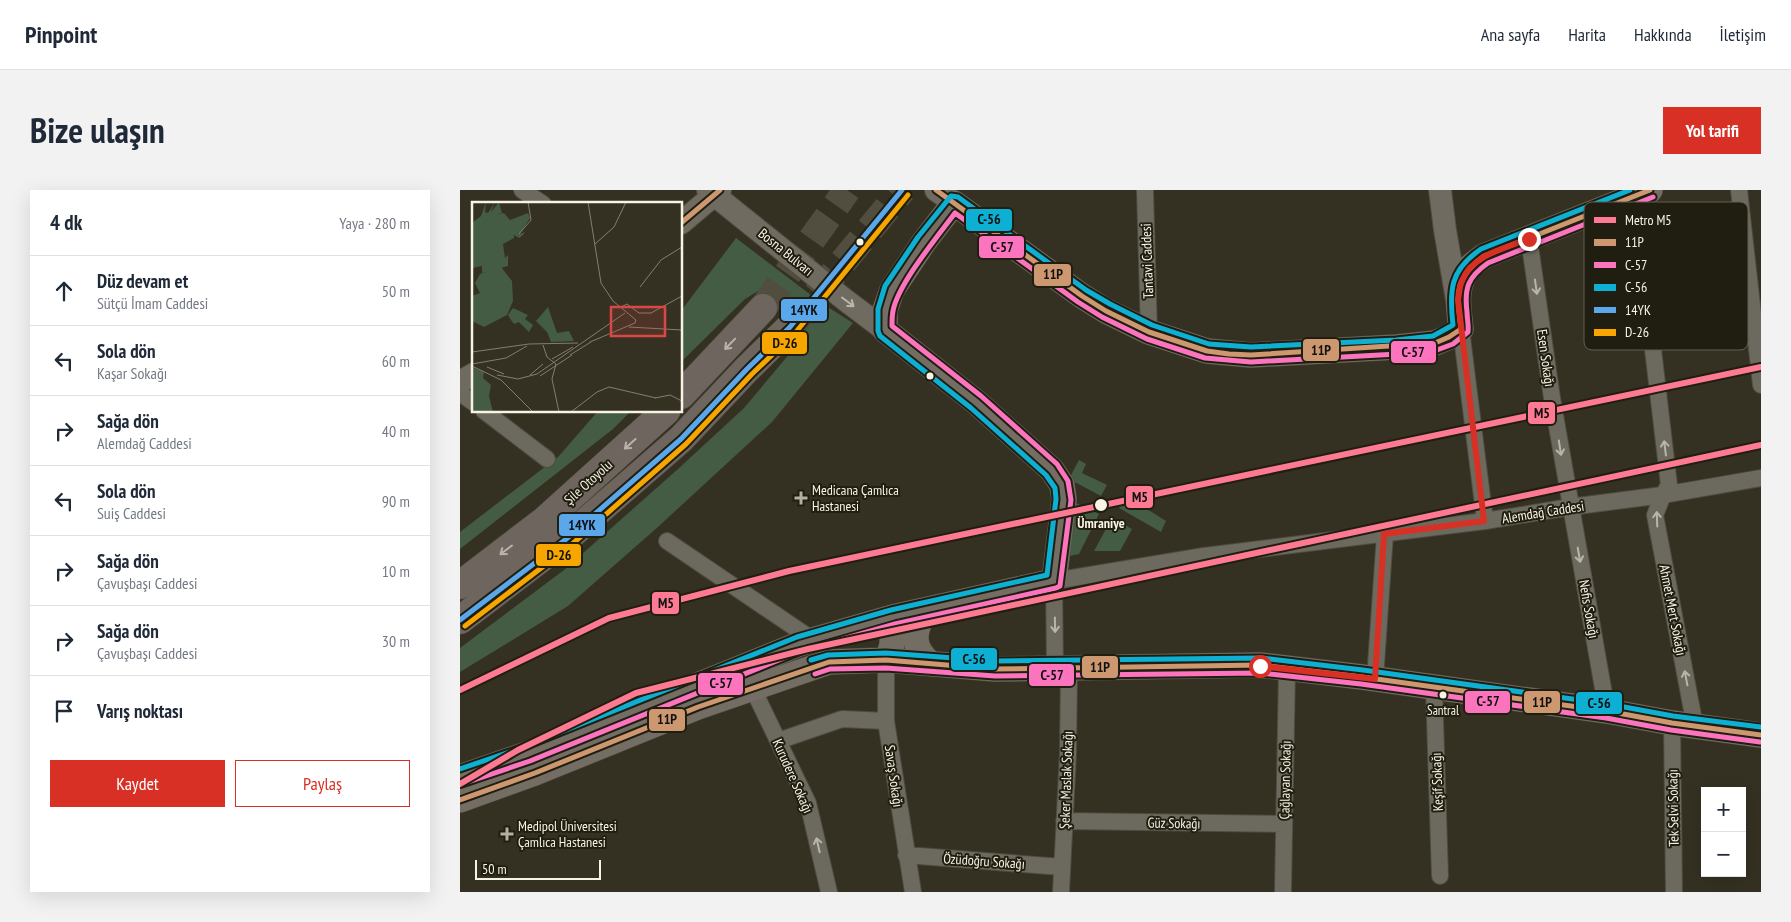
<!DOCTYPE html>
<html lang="tr">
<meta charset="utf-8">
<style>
:root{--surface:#fff;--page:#f2f2f3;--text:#1f2937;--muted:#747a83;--line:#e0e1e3;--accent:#d93025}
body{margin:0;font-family:"PT Sans Narrow",sans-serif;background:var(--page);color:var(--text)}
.controls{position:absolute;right:15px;bottom:15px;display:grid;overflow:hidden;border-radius:0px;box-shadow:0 5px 20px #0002}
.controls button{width:45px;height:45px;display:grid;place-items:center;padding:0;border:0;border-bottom:1px solid var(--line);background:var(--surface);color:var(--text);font:25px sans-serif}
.scale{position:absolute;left:15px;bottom:12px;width:126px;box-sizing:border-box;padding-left:5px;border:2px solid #f7f4e3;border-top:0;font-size:14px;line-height:18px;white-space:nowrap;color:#f7f4e3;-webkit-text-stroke:4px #201e11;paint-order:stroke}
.stop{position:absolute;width:15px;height:15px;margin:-11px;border:4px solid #d93025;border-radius:50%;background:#fff}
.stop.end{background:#d93025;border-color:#fff;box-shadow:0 1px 5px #0008}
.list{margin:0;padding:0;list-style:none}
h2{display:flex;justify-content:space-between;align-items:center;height:65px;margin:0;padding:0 20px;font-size:21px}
h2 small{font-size:16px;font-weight:400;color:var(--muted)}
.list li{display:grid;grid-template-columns:32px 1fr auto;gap:15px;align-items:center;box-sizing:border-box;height:70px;padding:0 20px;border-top:1px solid var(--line)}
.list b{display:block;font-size:19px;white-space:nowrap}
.list p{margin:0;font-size:16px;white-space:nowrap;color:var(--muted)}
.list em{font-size:16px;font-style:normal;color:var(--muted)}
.actions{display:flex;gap:10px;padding:15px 20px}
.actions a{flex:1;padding:11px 0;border:1px solid var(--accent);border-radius:0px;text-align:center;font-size:18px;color:var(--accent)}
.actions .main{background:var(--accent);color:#fff}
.icon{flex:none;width:28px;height:28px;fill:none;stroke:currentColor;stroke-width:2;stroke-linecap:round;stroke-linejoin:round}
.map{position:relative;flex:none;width:1301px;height:702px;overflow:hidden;border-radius:0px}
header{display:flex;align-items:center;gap:30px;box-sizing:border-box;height:70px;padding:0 25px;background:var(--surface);border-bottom:1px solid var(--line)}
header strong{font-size:24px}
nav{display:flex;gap:28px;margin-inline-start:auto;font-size:18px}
.intro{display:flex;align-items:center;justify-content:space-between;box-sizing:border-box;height:120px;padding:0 30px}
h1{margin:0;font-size:35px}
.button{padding:12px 22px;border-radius:0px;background:var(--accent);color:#fff;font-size:18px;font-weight:700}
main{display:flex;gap:30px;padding:0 30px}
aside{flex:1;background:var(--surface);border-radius:0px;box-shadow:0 5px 20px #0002}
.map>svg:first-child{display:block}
</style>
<header>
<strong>Pinpoint</strong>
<nav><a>Ana sayfa</a><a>Harita</a><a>Hakkında</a><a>İletişim</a></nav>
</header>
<div class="intro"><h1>Bize ulaşın</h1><a class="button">Yol tarifi</a></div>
<main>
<aside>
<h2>4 dk<small>Yaya · 280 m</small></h2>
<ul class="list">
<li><svg class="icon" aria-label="ahead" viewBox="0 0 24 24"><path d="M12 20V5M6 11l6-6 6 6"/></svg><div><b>Düz devam et</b><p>Sütçü İmam Caddesi</p></div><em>50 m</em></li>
<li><svg class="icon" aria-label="left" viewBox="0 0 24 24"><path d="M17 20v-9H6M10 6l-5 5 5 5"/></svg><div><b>Sola dön</b><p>Kaşar Sokağı</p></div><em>60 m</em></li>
<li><svg class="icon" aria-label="right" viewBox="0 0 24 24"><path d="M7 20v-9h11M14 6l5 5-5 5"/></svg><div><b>Sağa dön</b><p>Alemdağ Caddesi</p></div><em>40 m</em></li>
<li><svg class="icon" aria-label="left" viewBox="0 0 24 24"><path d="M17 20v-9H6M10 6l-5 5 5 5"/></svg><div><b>Sola dön</b><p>Suiş Caddesi</p></div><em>90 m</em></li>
<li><svg class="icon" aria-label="right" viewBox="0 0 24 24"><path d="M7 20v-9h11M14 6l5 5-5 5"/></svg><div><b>Sağa dön</b><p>Çavuşbaşı Caddesi</p></div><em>10 m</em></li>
<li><svg class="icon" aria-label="right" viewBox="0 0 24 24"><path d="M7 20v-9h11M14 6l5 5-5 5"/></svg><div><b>Sağa dön</b><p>Çavuşbaşı Caddesi</p></div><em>30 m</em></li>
<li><svg class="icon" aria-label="arrive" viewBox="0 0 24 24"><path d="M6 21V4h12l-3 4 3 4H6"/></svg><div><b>Varış noktası</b></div></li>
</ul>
<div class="actions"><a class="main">Kaydet</a><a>Paylaş</a></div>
</aside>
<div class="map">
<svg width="1301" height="702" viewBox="0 0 1301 702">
<rect width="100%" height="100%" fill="#343122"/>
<path fill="#445b44" d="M276 48 360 112 393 133 312 232 199 336 108 416 0 482V458L104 380 218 279 284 218 346 144 298 101 285 109 221 172V121Z
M138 221H171L153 239 0 359V342L99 266Z
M619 270 626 274 622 283 647 295 641 306 609 289Z
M666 301 684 311 682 316 706 331 701 342 659 318Z
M612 311 639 324 619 364 605 367Z
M652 328 672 339 660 361H634Z"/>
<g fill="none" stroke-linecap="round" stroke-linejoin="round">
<path stroke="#514e3f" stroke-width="28" stroke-dasharray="28 14" stroke-linecap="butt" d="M303 118 387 0
M330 137 442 0"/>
<g stroke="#4f4c3f" stroke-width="18">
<path id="street" d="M62 0 83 14
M685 0 689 142
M1279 0 1301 195
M1175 7 1209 295 1203 305 1195 325 1235 536
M1069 49 1092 208 1147 521
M1001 139 1025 331
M0 203 14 213
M24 221 87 269
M207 351 353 450
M426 470V531L453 702
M595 479 594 391 744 366 1025 331 1110 317 1203 305 1301 288
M915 489 925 344
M287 491 292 497 348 613 369 702
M974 498 980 686
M1212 533 1214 702
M318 551 382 529 426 531
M604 631 824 634
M446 665 602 677
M823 700 827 479
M601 702 608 563 609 479"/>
</g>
<g stroke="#4f4c3f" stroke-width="24">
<path id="secondary" d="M248 0 384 109 425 140
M476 0 494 13
M980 0 985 40 997 110
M221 33 260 0
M0 192 14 184"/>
</g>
<g stroke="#4f4c3f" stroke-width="26">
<path id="primary" d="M466 420C453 441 451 457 470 473
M416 432C436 438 435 454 426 470
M0 587 67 564 339 454 433 427 594 391 604 309 602 295 592 280 516 212 425 140V120L432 100 464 52 494 13 622 106 646 121 689 142 747 161 791 165 937 157 975 153 989 147 1001 139C999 119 994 97 1008 79 1012 74 1019 70 1024 66L1190 0
M0 610 75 583 238 517 369 472 426 470 535 479 800 475 902 487 1147 521 1212 533 1301 545"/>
</g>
<g stroke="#4f4c3f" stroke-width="29">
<path id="highway" d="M221 205 303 118
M0 395 85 330 206 221
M0 430 105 350 221 249 287 179 330 137"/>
</g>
<use href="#street" stroke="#6c6a5e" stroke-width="16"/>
<use href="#secondary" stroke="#706b61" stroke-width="22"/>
<use href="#primary" stroke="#746d64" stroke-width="25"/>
<use href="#highway" stroke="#6e655e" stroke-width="28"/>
<g stroke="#201e11" stroke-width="9">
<path id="bus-1" d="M476 0 622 106 646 121 689 142 747 161 769 164 791 165 975 153 989 147 1001 139
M221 33 260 0
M1001 139C997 104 993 89 1024 66L1190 0
M0 610 75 583 238 517 369 472 426 470 535 479 800 475 902 487 1147 521 1212 533 1301 545"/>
</g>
<g stroke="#201e11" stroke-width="9">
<path id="bus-2" d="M355 484 370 479 426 478 535 486 800 483 901 494 1146 528 1211 540 1300 552
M2 594 70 571 341 461 435 434 596 398 600 396 611 310 608 291 597 274 521 206 432 136C432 131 432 126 433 121 438 94 478 46 495 23L618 112 642 127 687 149 745 168 791 172 938 164 977 160 993 154 1008 142C1009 136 1007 129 1007 122 1004 98 1008 87 1028 73L1193 7"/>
</g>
<g stroke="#201e11" stroke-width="9">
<path id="bus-3" d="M351 470 368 465 426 463 535 471 801 468 903 480 1148 514 1213 526 1301 537
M0 579 64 557 337 447 431 420 587 385 596 309 595 298 586 285 511 218 420 146 418 141V119L425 96 458 47 491 6 498 7 626 100 650 114 692 135 749 154 791 157 936 150 973 146 993 135C989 100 990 80 1021 59L1170 0"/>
</g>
<g stroke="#201e11" stroke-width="9">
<path id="bus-4" d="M0 430 105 350 221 249 287 179 330 137 442 0"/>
</g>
<g stroke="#201e11" stroke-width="9">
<path id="bus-5" d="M5 436 110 356 226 254 292 184 336 142 448 5"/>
</g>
<use href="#bus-1" stroke="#cd976f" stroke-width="5"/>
<use href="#bus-2" stroke="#fc73be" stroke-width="5"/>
<use href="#bus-3" stroke="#0dafd3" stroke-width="5"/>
<use href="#bus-4" stroke="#5aa8eb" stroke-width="5"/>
<use href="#bus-5" stroke="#f7a600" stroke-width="5"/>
<g stroke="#201e11" stroke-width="10">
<path id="metro-1" d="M0 500 149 428 329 381 1301 177
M0 594 58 560 176 503 348 459 1301 255"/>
</g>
<use href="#metro-1" stroke="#fe7a93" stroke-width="6"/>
</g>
<defs><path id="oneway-shaft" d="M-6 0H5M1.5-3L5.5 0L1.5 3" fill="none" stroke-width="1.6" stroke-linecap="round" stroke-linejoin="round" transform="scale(1.25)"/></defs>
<g stroke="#b8b6a7">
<use href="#oneway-shaft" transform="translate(1076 97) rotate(82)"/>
<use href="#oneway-shaft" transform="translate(1100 258) rotate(81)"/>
<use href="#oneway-shaft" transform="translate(1205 258) rotate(-97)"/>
<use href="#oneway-shaft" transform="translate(1197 329) rotate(-92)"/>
<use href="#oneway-shaft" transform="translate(1119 365) rotate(80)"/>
<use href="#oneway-shaft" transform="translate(595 435) rotate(89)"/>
<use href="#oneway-shaft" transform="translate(1226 488) rotate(-101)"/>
<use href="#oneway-shaft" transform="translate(358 655) rotate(-103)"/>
</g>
<use stroke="#bab6a8" href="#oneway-shaft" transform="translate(388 112) rotate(37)"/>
<g stroke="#b9b4a7">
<use href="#oneway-shaft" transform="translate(270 154) rotate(134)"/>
<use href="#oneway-shaft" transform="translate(170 254) rotate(138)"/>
<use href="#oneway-shaft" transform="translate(46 360) rotate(143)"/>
</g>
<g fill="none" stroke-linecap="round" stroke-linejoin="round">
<path stroke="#d93025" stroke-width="6" d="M800 476 915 489 924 344 1024 331 998 110C999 104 999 97 1002 91 1012 65 1045 58 1069 49"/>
</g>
<g fill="#f7f4e3" stroke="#201e11" stroke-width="2">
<circle cx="400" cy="52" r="4.5"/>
<circle cx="470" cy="186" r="4.5"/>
<circle cx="641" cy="315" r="7"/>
<circle cx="983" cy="505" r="4.5"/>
</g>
<g fill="#b3b09f" stroke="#201e11" stroke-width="2">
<path d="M338.5 300.5h5v5h5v5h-5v5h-5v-5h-5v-5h5z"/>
<path d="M44.5 636.5h5v5h5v5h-5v5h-5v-5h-5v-5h5z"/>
</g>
<g text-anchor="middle" stroke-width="4" stroke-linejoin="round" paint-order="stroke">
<g font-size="13" fill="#f7f4e3" stroke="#201e11">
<text x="983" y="525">Santral</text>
</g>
<g font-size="14" fill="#f7f4e3" stroke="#201e11">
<text transform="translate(326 62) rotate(39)" y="5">Bosna Bulvarı</text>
<text transform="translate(687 71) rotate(-92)" y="5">Tantavi Caddesi</text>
<text transform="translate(1086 168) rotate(82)" y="5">Esen Sokağı</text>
<text transform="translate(128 292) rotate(-42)" y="5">Şile Otoyolu</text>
<text transform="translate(1083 322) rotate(-9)" y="5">Alemdağ Caddesi</text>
<text transform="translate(1129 419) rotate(80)" y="5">Nefis Sokağı</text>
<text transform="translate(1213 420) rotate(79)" y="5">Ahmet Mert Sokağı</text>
<text transform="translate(333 586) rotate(66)" y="5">Kurudere Sokağı</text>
<text transform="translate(434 586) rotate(82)" y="5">Savaş Sokağı</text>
<text transform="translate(606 590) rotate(-88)" y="5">Şeker Maslak Sokağı</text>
<text transform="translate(825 590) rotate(-89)" y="5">Çağlayan Sokağı</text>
<text transform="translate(977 592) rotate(-92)" y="5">Keşif Sokağı</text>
<text transform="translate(1213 618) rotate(-91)" y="5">Tek Selvi Sokağı</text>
<text transform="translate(714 633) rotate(1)" y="5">Güz Sokağı</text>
<text transform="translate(524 671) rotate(4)" y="5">Özüdoğru Sokağı</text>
</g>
<g font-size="14" fill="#f7f4e3" stroke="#201e11" text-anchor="start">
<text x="352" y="305">Medicana Çamlıca<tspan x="352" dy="16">Hastanesi</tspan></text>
<text x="58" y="641">Medipol Üniversitesi<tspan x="58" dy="16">Çamlıca Hastanesi</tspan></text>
</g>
<g font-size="14" font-weight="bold" fill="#f7f4e3" stroke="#201e11">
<text x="641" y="338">Ümraniye</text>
</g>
</g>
<g transform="translate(12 12)">
<rect width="210" height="210" fill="#343122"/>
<path d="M14 0 13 10 16 11 23 0 19 10 27 0 30 11 24 13 32 11 38 18 56 11 58 16 48 32 53 30 51 33 47 36 42 33V36L31 42 33 56 36 53V64L10 71V64L0 66V21L9 14ZM29 65 40 79 41 99 35 113 12 125 0 119V94L8 91 3 81 8 72ZM76 105 85 131 97 129 102 139 79 140 75 130 64 119ZM41 106 56 113 53 117 61 123 57 130 47 120 42 122 39 118 36 113ZM0 165 12 170 11 176 19 183 17 194 21 210H0Z" fill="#445b44"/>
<path fill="none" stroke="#827f6f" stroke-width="1" d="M116 0 129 81 141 99 164 118 163 121 118 140M47 32 59 18 56 0M123 42 142 25 154 0M168 85 189 58 210 45M149 105 155 102 167 111H179L210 94M157 125 210 128M71 143 75 155 84 162 80 177 87 210M0 150 57 142 106 141M98 153 119 140M80 157 101 145M0 162 34 156 55 144M0 164 29 178 61 210M15 165 32 172M25 173 46 177 65 172 153 111M58 173 71 162M68 174 100 153M183 196 198 193 210 199M99 210 125 190 137 185 184 196"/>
<path fill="#db4744" fill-opacity="0.15" stroke="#db4744" stroke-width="2.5" d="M139 105H193V134H139Z"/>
<rect width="210" height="210" fill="none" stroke="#f7f4e3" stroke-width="2.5"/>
</g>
<rect x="1124" y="12" width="164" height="148" rx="8" fill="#201e11" stroke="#605e50" stroke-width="1"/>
<rect x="1134" y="27" width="22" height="6" fill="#fe7a93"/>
<rect x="1134" y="49" width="22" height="7" fill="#cd976f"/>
<rect x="1134" y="72" width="22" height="6" fill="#fc73be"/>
<rect x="1134" y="94" width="22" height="7" fill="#0dafd3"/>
<rect x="1134" y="117" width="22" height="6" fill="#5aa8eb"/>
<rect x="1134" y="139" width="22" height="7" fill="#f7a600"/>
<g font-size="14" fill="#f7f4e3">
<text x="1165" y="35">Metro M5</text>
<text x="1165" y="57">11P</text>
<text x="1165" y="80">C-57</text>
<text x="1165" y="102">C-56</text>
<text x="1165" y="125">14YK</text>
<text x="1165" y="147">D-26</text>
</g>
<g stroke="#201e11" stroke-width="2">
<rect x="505" y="18" width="48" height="24" rx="5" fill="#0dafd3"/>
<rect x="518" y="45" width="47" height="24" rx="5" fill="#fc73be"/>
<rect x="573" y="73" width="39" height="24" rx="5" fill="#cd976f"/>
<rect x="320" y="108" width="48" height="24" rx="5" fill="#5aa8eb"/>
<rect x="301" y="141" width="47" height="24" rx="5" fill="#f7a600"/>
<rect x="842" y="148" width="38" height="24" rx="5" fill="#cd976f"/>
<rect x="930" y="150" width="47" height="24" rx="5" fill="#fc73be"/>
<rect x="1067" y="211" width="29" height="24" rx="5" fill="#fe7a93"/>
<rect x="665" y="295" width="29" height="24" rx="5" fill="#fe7a93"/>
<rect x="98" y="323" width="48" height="24" rx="5" fill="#5aa8eb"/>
<rect x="75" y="353" width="47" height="24" rx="5" fill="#f7a600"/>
<rect x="191" y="401" width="29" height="24" rx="5" fill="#fe7a93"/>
<rect x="490" y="457" width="48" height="24" rx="5" fill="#0dafd3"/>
<rect x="621" y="465" width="38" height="24" rx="5" fill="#cd976f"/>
<rect x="568" y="473" width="47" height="24" rx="5" fill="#fc73be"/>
<rect x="237" y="482" width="47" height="24" rx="5" fill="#fc73be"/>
<rect x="1004" y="500" width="47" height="24" rx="5" fill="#fc73be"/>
<rect x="1063" y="500" width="38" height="24" rx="5" fill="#cd976f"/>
<rect x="1115" y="501" width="48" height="24" rx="5" fill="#0dafd3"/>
<rect x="188" y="518" width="38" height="24" rx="5" fill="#cd976f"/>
</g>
<g font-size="14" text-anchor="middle" font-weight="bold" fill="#111">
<text x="529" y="34">C-56</text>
<text x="542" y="62">C-57</text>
<text x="593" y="89">11P</text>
<text x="344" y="125">14YK</text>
<text x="325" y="158">D-26</text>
<text x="861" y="165">11P</text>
<text x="953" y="167">C-57</text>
<text x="1082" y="228">M5</text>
<text x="680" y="312">M5</text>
<text x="122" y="340">14YK</text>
<text x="99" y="370">D-26</text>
<text x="206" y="418">M5</text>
<text x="514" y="474">C-56</text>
<text x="640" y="482">11P</text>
<text x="592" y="490">C-57</text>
<text x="261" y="498">C-57</text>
<text x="1028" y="516">C-57</text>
<text x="1082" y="517">11P</text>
<text x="1139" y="518">C-56</text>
<text x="207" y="534">11P</text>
</g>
</svg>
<div class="controls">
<button>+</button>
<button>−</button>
</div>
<div class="scale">50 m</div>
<div class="stop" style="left:800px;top:476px"></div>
<div class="stop end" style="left:1069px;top:49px"></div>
</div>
</main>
